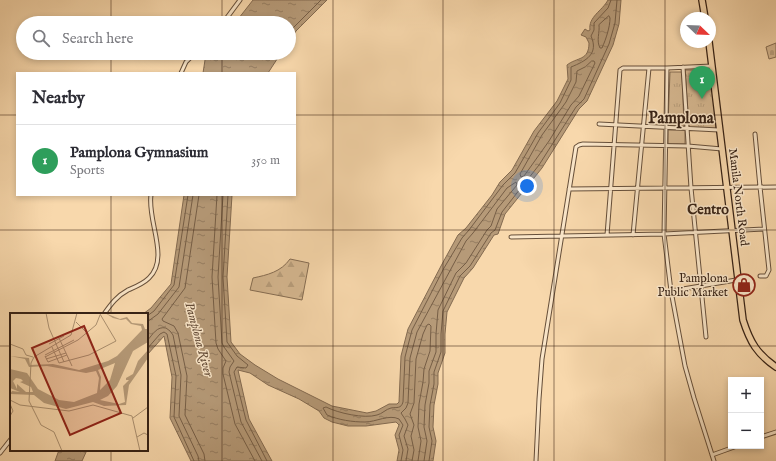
<!DOCTYPE html>
<meta charset="utf-8">
<style>
:root{--surface:#fff;--page:#f2f2f3;--text:#2b2b33;--muted:#7c7c81;--line:#e1e1e2;--accent:#db2777}
body{margin:0;font-family:"IM FELL English",serif;background:var(--page);color:var(--text)}
.controls{position:absolute;right:12px;bottom:12px;display:grid;overflow:hidden;border-radius:0px;box-shadow:0 2px 6px #0003}
.controls button{width:36px;height:36px;display:grid;place-items:center;padding:0;border:0;border-bottom:1px solid var(--line);background:var(--surface);color:var(--text);font:20px sans-serif}
.compass{position:absolute;left:680px;top:12px;width:36px;height:36px;border-radius:50%;background:var(--surface);box-shadow:0 2px 6px #0003;rotate:113deg}
.you{position:absolute;left:527px;top:186px;width:14px;height:14px;margin:-10px;border:3px solid #fff;border-radius:50%;background:#1a73e8;box-shadow:0 0 0 6px #1a73e833}
.badge{display:grid;place-items:center;width:26px;height:26px;border-radius:50%;background:var(--accent);color:#fff;font-size:13px;font-weight:700}
.pin{position:absolute;translate:-50% -33px;filter:drop-shadow(0 1px 2px #0008)}
.pin::after{content:'';position:absolute;top:21px;width:14px;height:12px;background:inherit;clip-path:polygon(0 0,100% 0,50% 100%)}
.list{margin:0;padding:0;list-style:none}
h2{display:flex;justify-content:space-between;align-items:center;height:52px;margin:0;padding:0 16px;font-size:17px}
h2 small{font-size:13px;font-weight:400;color:var(--muted)}
.list li{display:grid;grid-template-columns:26px 1fr auto;gap:12px;align-items:center;box-sizing:border-box;height:72px;padding:0 16px;border-top:1px solid var(--line)}
.list b{display:block;font-size:15px;white-space:nowrap}
.list p{margin:0;font-size:13px;white-space:nowrap;color:var(--muted)}
.list em{font-size:13px;font-style:normal;color:var(--muted)}
.icon{flex:none;width:22px;height:22px;fill:none;stroke:currentColor;stroke-width:2;stroke-linecap:round;stroke-linejoin:round}
.map{position:relative;flex:none;width:776px;height:461px;overflow:hidden}
.search{position:absolute;background:var(--surface);box-shadow:0 2px 6px #0003;left:16px;top:16px;width:280px;height:44px;display:flex;align-items:center;gap:10px;box-sizing:border-box;padding:0 14px;border-radius:22px;color:var(--muted);font-size:15px}
.panel{position:absolute;background:var(--surface);box-shadow:0 2px 6px #0003;left:16px;top:72px;width:280px;height:124px;border-radius:0px}
.map>svg:first-child{display:block}
</style>
<div class="map">
<svg width="776" height="461" viewBox="0 0 776 461">
<defs>
<pattern id="forest-firs" width="22" height="20" patternUnits="userSpaceOnUse"><rect width="22" height="20" fill="#d7b992"/><path d="M5 1l3.5 6h-7zM16 11l3.5 6h-7z" fill="#b99f7d"/></pattern>
<pattern id="cemetery-stones" width="16" height="16" patternUnits="userSpaceOnUse"><rect width="16" height="16" fill="#d7b992"/><path d="M2 7V4a2 2 0 0 1 4 0v3zM10 15v-3a2 2 0 0 1 4 0v3z" fill="#b99f7d"/></pattern>
<pattern id="park-tufts" width="24" height="20" patternUnits="userSpaceOnUse"><rect width="24" height="20" fill="#d7b992"/><path d="M3 7l-1-3M5 7V3M7 7l1-3M15 17l-1-3M17 17v-4M19 17l1-3" fill="none" stroke="#b99f7d"/></pattern>
<pattern id="water-ripples" width="26" height="14" patternUnits="userSpaceOnUse"><rect width="26" height="14" fill="#b69a78"/><path d="M2 4q2-2 4 0t4 0M15 11q2-2 4 0t4 0" fill="none" stroke="#957d61"/></pattern>
</defs>
<rect width="100%" height="100%" fill="#f8d8ac"/>
<filter id="stains"><feTurbulence type="fractalNoise" baseFrequency=".005" numOctaves="4"/><feColorMatrix values="0 0 0 0 .2 0 0 0 0 .09 0 0 0 0 .02 0 0 0 .5 -.17"/></filter>
<radialGradient id="worn" r=".72"><stop offset=".6" stop-color="#630" stop-opacity="0"/><stop offset="1" stop-color="#630" stop-opacity=".3"/></radialGradient>
<path fill="url(#forest-firs)" stroke="#866d53" d="M290 259 309 263 302 300 250 290 253 278C267 275 281 272 290 259Z"/>
<path fill="url(#cemetery-stones)" stroke="#866d53" d="M776 43V57L769 59 766 47Z"/>
<path fill="url(#park-tufts)" stroke="#866d53" d="M685 70H710L714 89 716 130 689 127Z
M670 72H682L684 127 668 125Z
M668 130H685V144H668Z"/>
<path fill="url(#water-ripples)" stroke="#836a50" d="M253 0H327L296 31 289 42V23H235Z
M608 0H621L619 24 613 45 587 101 579 109 542 168 505 214 498 234 494 235 473 268 464 278 447 312 445 334V353L438 373V384L434 405 433 427 436 441 433 461H397L399 450 395 435 399 425 396 422 366 426H348L332 422 324 418 319 411 299 399 268 385 250 373 238 370 249 419 272 461H191L170 418 172 377 164 336 147 355V314H143L151 308 171 284 184 195H232L227 277 231 342 240 354 255 365 278 379 332 406 367 413 376 411 389 404H397L399 402 401 356 408 329 441 266 458 235 466 228 492 195 500 182 512 170 534 131 557 101 568 79 567 65C577 57 589 61 589 43L586 37 581 35 585 29 588 31 590 30C588 17 602 11 608 0Z
M211 53H281L268 73H203L205 60Z
M59 450H87L82 461H55Z"/>
<g fill="none" stroke-linecap="round" stroke-linejoin="round">
<path stroke="#765e46" stroke-width="1" d="M609 16 610 18C610 27 606 39 602 48H600C596 40 600 33 599 25Z
M289 34 293 28 321 0
M592 61H594L595 63 579 96 571 105 549 141 524 176 521 177 520 174 542 135 566 102 576 82 577 71 585 67Z
M199 195 185 288 162 319 163 321 174 326 178 333 187 376 185 415 204 454 205 461
M217 195 212 277 216 343 218 349 226 361 223 368V374L235 424 255 461
M223 195 218 277 222 343 224 347 234 361 230 367 229 372 241 422 262 461
M228 195 223 277 227 342 237 356 248 365 246 368 237 367 234 372 246 420 267 461
M147 316 154 311 174 285 188 195
M147 322 158 314 179 287 193 195
M147 341C153 334 157 326 166 328L170 331 173 335 181 375 179 416 198 456 199 461
M147 349 160 334 164 332 167 334 176 376 174 417 194 461
M401 461 403 450 399 435 403 425 399 419C389 414 376 422 365 422 352 422 339 420 327 415L323 408 326 407C338 413 364 419 377 415 382 414 386 409 391 408 397 407 401 409 403 402L405 357 412 330 444 268 462 238 469 230 503 185 515 173 538 133 560 103 571 80V67C586 61 599 54 591 36L594 30V23L608 8 611 0
M406 461 408 449 404 436 408 425 405 419 401 413 406 408 408 403 410 358 417 332 466 241 473 233 507 188 516 182 517 185 497 209 491 226 487 230 466 263 456 273 438 310 436 334V352L429 371V383L425 405 424 427 427 441 424 461
M412 461 414 450 411 436 414 425 410 414 414 403 416 359 423 334 427 325 429 324 431 326 430 351 424 369 423 382 419 404 418 427 421 441 418 461
M429 461 432 441 429 427 430 405 434 384V372L441 352V334L443 311 460 276 470 266 491 233 495 230 502 212 539 165 576 107 584 99 609 44 615 23 617 0"/>
<g stroke="#664f3a" stroke-width="5">
<path id="street" d="M223 23 240 0
M683 67 691 188 706 337
M667 68 664 234 671 291 685 366 694 398 714 461
M181 73 186 62 195 53
M599 124 719 130
M755 134 760 187 769 270 766 276H760
M569 189 776 187
M607 235 620 70 623 68H667L712 66
M633 235 649 68
M511 237 664 234 764 229
M671 291 748 278
M104 314C111 304 117 296 128 290 135 287 143 284 149 278 170 258 147 221 151 195
M761 437 776 432
M0 453 11 439
M712 455 737 446
M536 461 539 399 542 359 576 147 579 145 583 144 688 146 722 149"/>
</g>
<g stroke="#362114" stroke-width="8">
<path id="highway" d="M702 0 705 18
M709 42 743 320C750 342 757 354 776 367"/>
</g>
<use href="#street" stroke="#fae6c9" stroke-width="3"/>
<use href="#highway" stroke="#f8d8ac" stroke-width="5.5"/>
</g>
<path fill="none" stroke="#362114" stroke-width="1" stroke-opacity="0.55" d="M111 0V23M222 0V23M333 0V461M443 0V461M554 0V461M665 0V461M111 53V73M222 53V73M0 115H17M295 115H776M111 195V314M222 195V461M0 230H776M0 346H11M147 346H776M111 450V461"/>
<defs>
<g id="shop-ring" transform="scale(1.15)"><circle r="9.5" fill="#fae6c9" stroke="#8f2418" stroke-width="1.5"/><path d="M-5-2.5h2.3a2.7 3.5 0 0 1 5.4 0H5L5.5 6h-11ZM-1.5-2.5h3a1.5 2.3 0 0 0-3 0Z" fill="#8f2418"/></g>
</defs>
<g fill-rule="evenodd">
<use href="#shop-ring" x="744" y="285"/>
</g>
<g text-anchor="middle" stroke-width="3" stroke-linejoin="round" paint-order="stroke">
<g font-size="12" fill="#362114" stroke="#fae6c9">
<text transform="translate(739 197) rotate(83)" y="4">Manila North Road</text>
</g>
<g font-size="12" fill="#362114" stroke="#fae6c9" text-anchor="end">
<text x="728" y="282">Pamplona<tspan x="728" dy="14">Public Market</tspan></text>
</g>
<g font-size="13" font-style="italic" fill="#634b37" stroke="#fae6c9">
<text transform="translate(200 339) rotate(75)" y="5">Pamplona River</text>
</g>
<g font-size="14" font-weight="bold" fill="#362114" stroke="#fae6c9">
<text x="708" y="214">Centro</text>
</g>
<g font-size="16" font-weight="bold" fill="#362114" stroke="#fae6c9">
<text x="681" y="123">Pamplona</text>
</g>
</g>
<g transform="translate(10 313)">
<rect width="138" height="138" fill="#f8d8ac"/>
<path d="M95 0 110 6 117 4 122 10 133 11 135 16H138V29L123 38 107 73 98 83 90 87 109 91 115 89 113 73 119 67H116V65L123 61 128 48 138 37V45L119 72 116 92 94 93 83 89 56 96 34 90 24 82 0 81 2 78 10 79 0 75V56L17 60 28 76 49 87 64 89 87 80 89 65 86 58 76 60 37 53 19 54 15 46 0 43 19 45 20 52 43 51 69 57 98 48 107 43 132 17 131 13 121 11 116 6 111 7 103 5ZM105 50 100 67 90 77 91 64 88 57ZM6 65 11 66 13 68 10 69 21 74 23 79H16L7 71V76L3 68Z" fill="#b69a78" fill-rule="evenodd"/>
<path fill="none" stroke="#aa8f6f" stroke-width="1" d="M36 0 39 15 54 49M66 9 77 20M49 25 62 53M0 31 13 36 16 42 23 44M39 31 54 23M42 34 49 50 79 42 106 28 90 1M35 42 64 27M35 43 38 49 57 42M35 44 68 27 86 12 90 2M36 46 56 40M0 87 10 92 59 98 83 92 122 103 130 138M0 91 3 98 0 103M123 105 138 94M127 124 134 120 138 122M52 138 44 119 31 112 19 88 21 50 24 44 61 22 67 0"/>
<path fill="#8f2418" fill-opacity="0.15" stroke="#8f2418" stroke-width="2" d="M74 13 111 100 60 122 22 35Z"/>
<rect width="138" height="138" fill="none" stroke="#362114" stroke-width="2"/>
</g>
<rect width="100%" height="100%" filter="url(#stains)"/>
<rect width="100%" height="100%" fill="url(#worn)"/>
</svg>
<div class="controls">
<button>+</button>
<button>−</button>
</div>
<svg class="compass" viewBox="-18 -18 36 36"><path d="M0-13l5 13h-10z" fill="#e53935"/><path d="M0 13l5-13h-10z" fill="#7c7c81"/></svg>
<div class="you"></div>
<div class="pin badge" style="left:702px;top:99px;background:#2e9e5b">1</div>
<div class="search"><svg class="icon" aria-label="search" viewBox="0 0 24 24"><circle cx="10" cy="10" r="6"/><path d="M15 15l6 6"/></svg>Search here</div>
<section class="panel">
<h2>Nearby<small></small></h2>
<ul class="list">
<li><span class="badge" style="background:#2e9e5b">1</span><div><b>Pamplona Gymnasium</b><p>Sports</p></div><em>350 m</em></li>
</ul>
</section>
</div>
